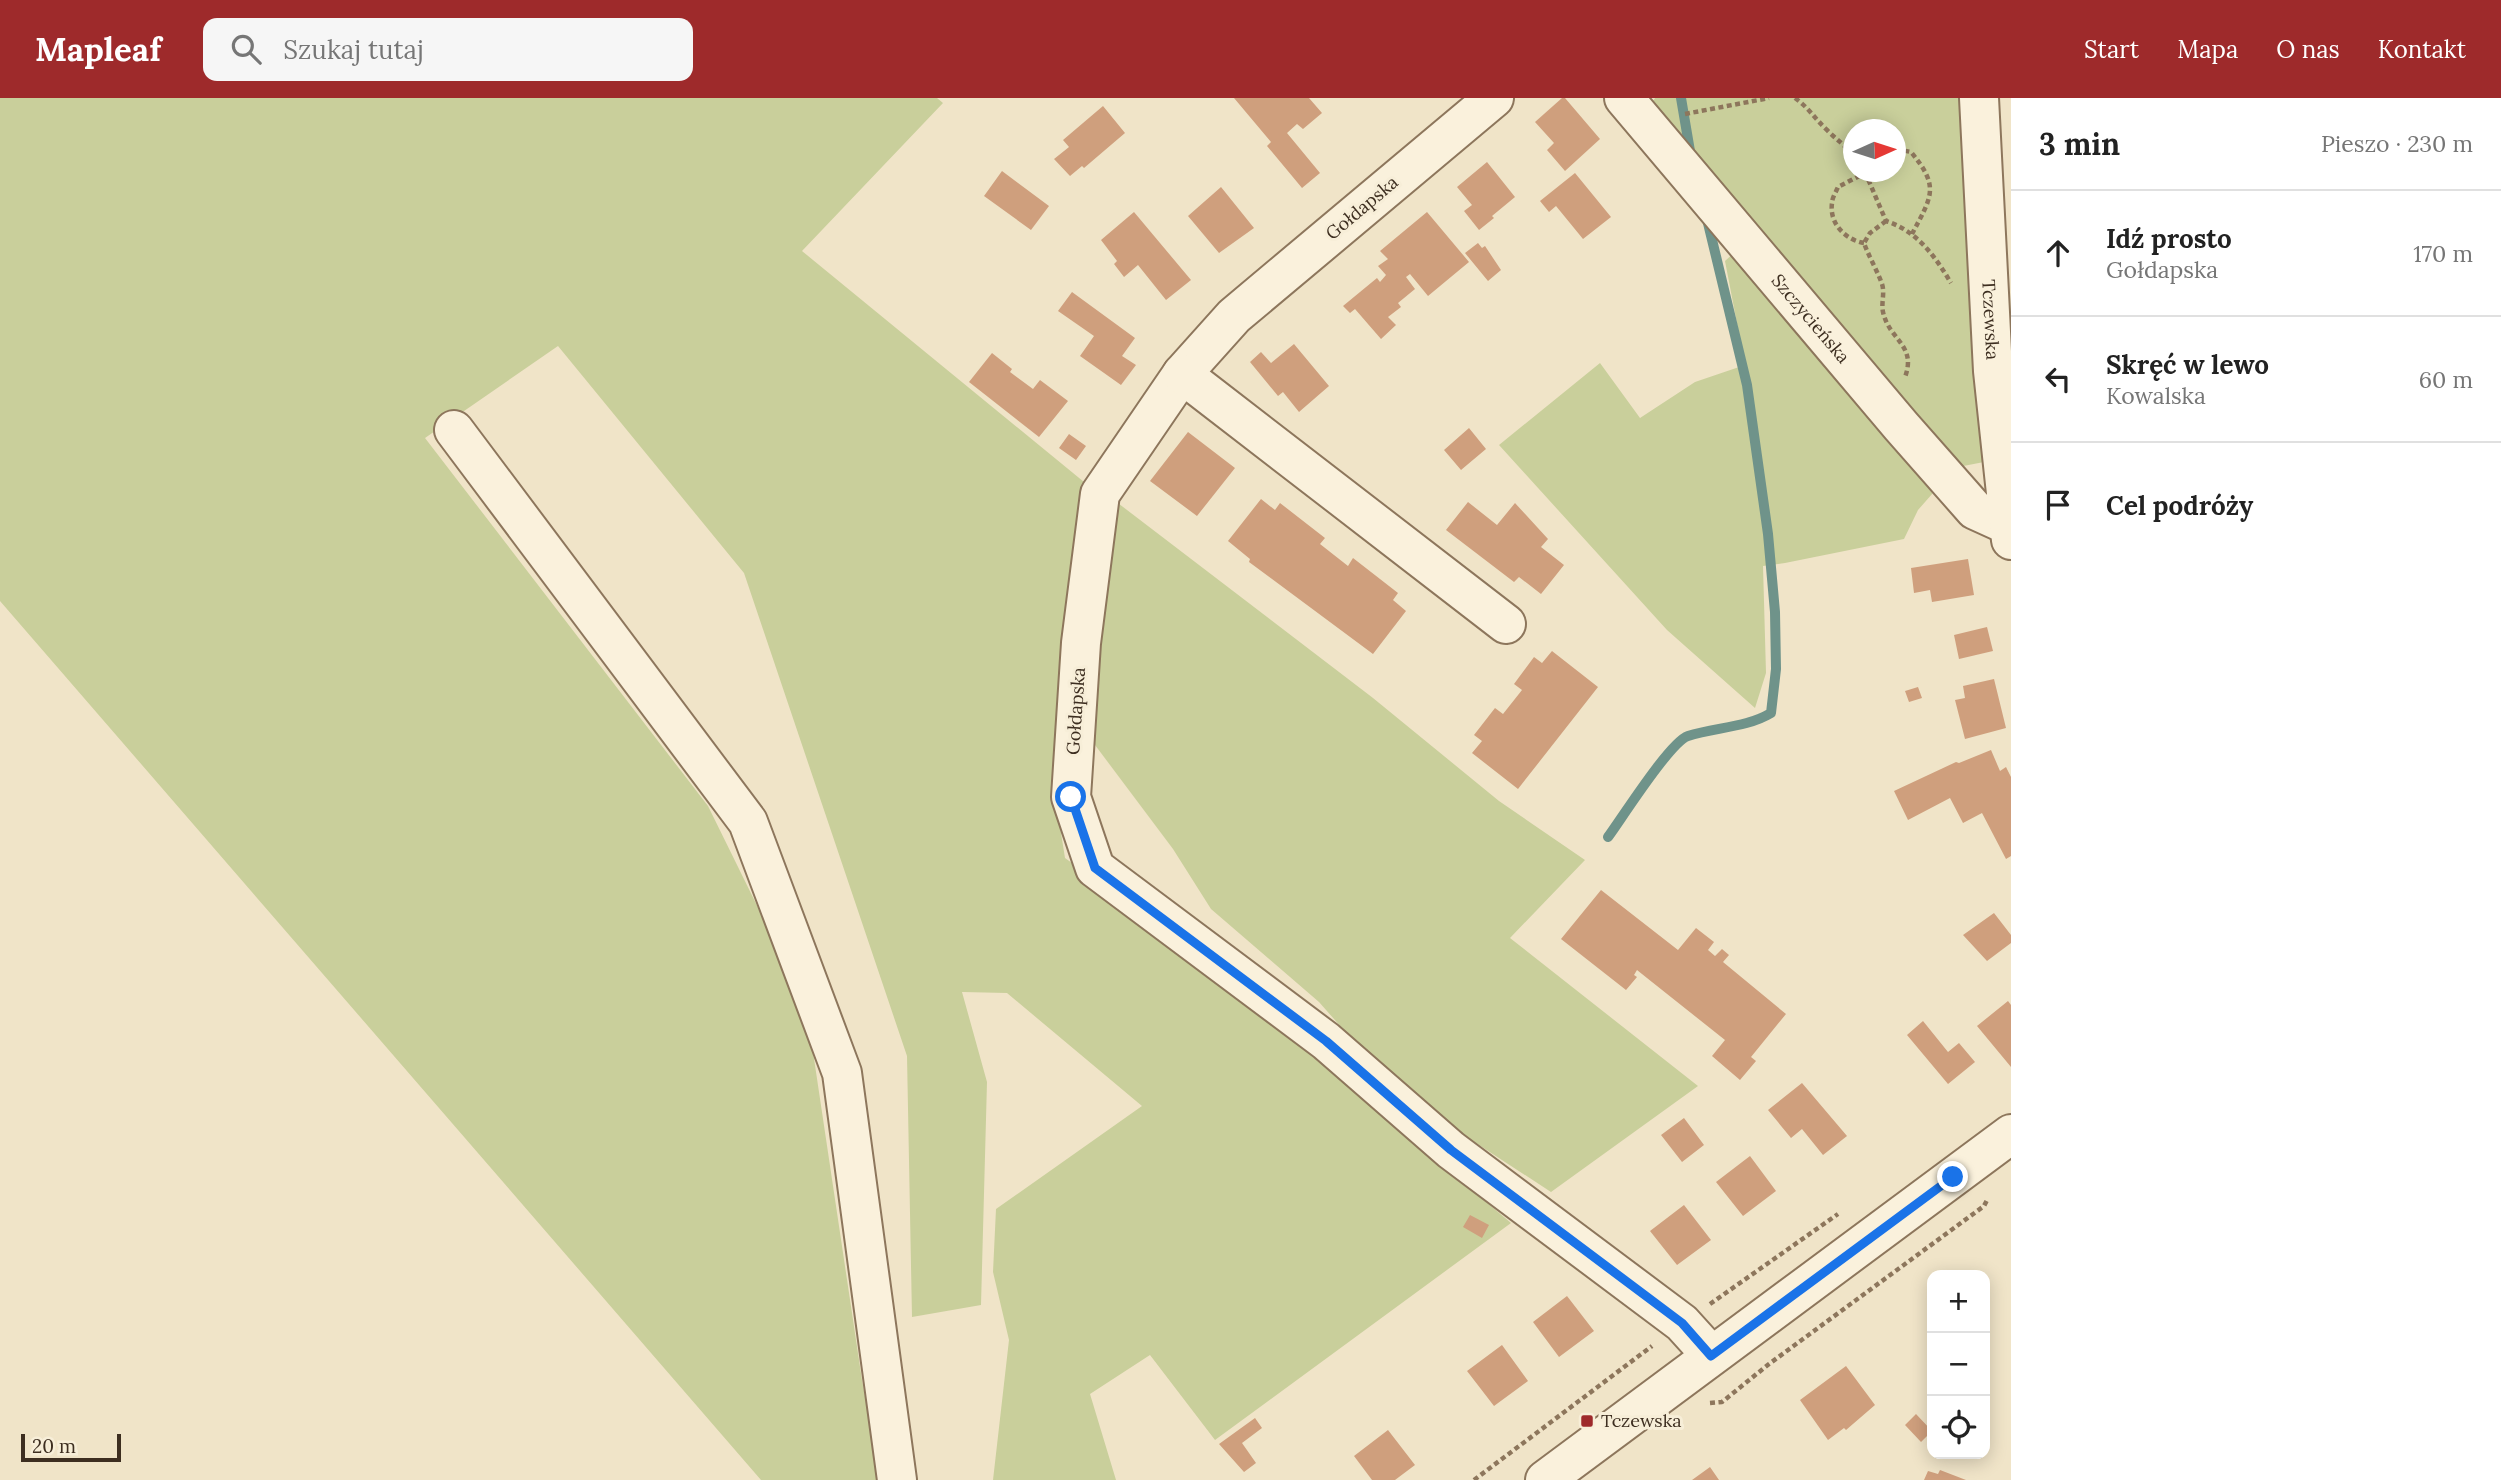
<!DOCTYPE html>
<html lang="pl">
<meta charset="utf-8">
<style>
:root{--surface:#fff;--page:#f6f6f6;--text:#222;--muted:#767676;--line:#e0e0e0;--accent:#9e2a2b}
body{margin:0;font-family:Lora,serif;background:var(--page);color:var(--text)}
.controls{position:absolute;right:21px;bottom:21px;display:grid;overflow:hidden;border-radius:14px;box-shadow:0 4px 18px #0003}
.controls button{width:63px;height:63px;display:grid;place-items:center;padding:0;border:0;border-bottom:2px solid var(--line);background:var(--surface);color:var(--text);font:35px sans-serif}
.compass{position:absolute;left:1843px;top:21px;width:63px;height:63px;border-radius:50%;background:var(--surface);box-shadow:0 4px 18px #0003;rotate:87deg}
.scale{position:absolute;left:21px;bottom:18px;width:100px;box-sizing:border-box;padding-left:7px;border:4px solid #3d2e20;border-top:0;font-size:19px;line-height:24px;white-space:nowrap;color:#3d2e20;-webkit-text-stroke:5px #f7eed8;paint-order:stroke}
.stop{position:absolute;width:21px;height:21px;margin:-16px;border:5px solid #1a73e8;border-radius:50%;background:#fff}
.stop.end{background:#1a73e8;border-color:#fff;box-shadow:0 2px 7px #0008}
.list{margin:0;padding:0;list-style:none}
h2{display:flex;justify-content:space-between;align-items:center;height:91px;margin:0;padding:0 28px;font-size:30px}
h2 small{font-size:23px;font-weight:400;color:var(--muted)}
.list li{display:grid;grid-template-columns:46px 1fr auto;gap:21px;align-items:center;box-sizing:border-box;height:126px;padding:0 28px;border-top:2px solid var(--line)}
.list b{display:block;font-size:26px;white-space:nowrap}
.list p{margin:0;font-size:23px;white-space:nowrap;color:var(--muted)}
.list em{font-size:23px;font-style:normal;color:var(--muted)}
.icon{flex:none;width:38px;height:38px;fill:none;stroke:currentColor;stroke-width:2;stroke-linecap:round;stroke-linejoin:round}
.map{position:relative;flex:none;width:2011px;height:1382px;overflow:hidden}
header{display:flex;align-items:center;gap:42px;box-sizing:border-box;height:98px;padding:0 35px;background:var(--accent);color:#fff}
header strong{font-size:33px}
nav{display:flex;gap:38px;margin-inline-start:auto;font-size:24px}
.search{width:490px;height:63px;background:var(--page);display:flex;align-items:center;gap:18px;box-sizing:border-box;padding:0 24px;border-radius:14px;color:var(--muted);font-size:26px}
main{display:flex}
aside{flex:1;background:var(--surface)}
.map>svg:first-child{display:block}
</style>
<header>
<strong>Mapleaf</strong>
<div class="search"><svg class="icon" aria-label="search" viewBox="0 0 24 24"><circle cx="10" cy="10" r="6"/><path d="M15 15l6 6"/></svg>Szukaj tutaj</div>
<nav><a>Start</a><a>Mapa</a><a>O nas</a><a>Kontakt</a></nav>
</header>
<main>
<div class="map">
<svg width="2011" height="1382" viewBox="0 0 2011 1382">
<rect width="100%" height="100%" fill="#f0e4c8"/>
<path fill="#c9cf9b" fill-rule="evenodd" d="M0 0H937L943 5 802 153 1084 384 1064 614 1053 685 1065 760 1156 825 1511 1125 1215 1342 1150 1257 1090 1296 1116 1382H993L1009 1242 993 1174 996 1111 1142 1008 1007 895 962 894 987 984 981 1207 912 1219 907 958 744 475 558 248 425 340 708 708 806 907 862 1282 880 1382H761L0 503Z
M1655 0H1962L1984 364 1953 370 1649 10ZM1854 32H1896V74H1854Z
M1736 153 1940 387 1918 412 1904 441 1785 465 1763 468 1766 575 1755 610 1667 532 1499 347 1600 265 1640 320 1695 284 1745 267 1725 163Z
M1110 399 1373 600 1499 703 1585 762 1510 840 1698 988 1551 1094 1424 1011 1379 972 1319 904 1211 811 1173 751 1086 635Z"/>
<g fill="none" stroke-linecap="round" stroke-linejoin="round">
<path stroke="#6f938a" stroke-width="10" d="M1681 0 1691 59
M1608 739C1622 720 1670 644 1688 638 1715 629 1746 630 1771 615L1776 571 1775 514 1768 436 1747 287 1707 121"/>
</g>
<path fill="#cf9f7d" d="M1234 0H1309L1322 15 1303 31 1297 26 1287 35 1320 75 1302 90 1267 48 1271 44Z
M1562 0H1565L1600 41 1565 73 1547 52 1554 45 1535 24Z
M1103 8 1125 35 1084 70 1082 68 1070 78 1054 61 1069 49 1063 42Z
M1487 64 1515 99 1492 118 1494 120 1479 132 1464 113 1472 107 1457 89Z
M1002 73 1049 108 1031 132 984 98Z
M1575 75 1611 119 1583 141 1556 108 1549 114 1540 103Z
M1221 89 1254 130 1219 155 1188 118Z
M1134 114 1191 182 1166 202 1138 167 1124 179 1114 166 1117 163 1101 142Z
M1427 114 1469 164 1428 198 1410 176 1406 179 1415 191 1398 205 1401 209 1388 219 1396 227 1381 241 1355 211 1350 215 1343 208 1377 180 1380 184 1386 177 1378 168 1388 161 1380 153Z
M1478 145 1482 150 1485 148 1501 172 1488 183 1465 155Z
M1072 194 1135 240 1122 258 1136 267 1121 287 1080 258 1094 238 1058 213Z
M1294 246 1329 288 1299 314 1283 294 1278 298 1250 264 1261 254 1271 265Z
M992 255 1012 271 1010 274 1033 291 1040 282 1068 303 1039 339 969 284Z
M1469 330 1486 351 1461 372 1444 352Z
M1188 334 1235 370 1197 418 1150 383Z
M1069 336 1086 348 1076 362 1059 350Z
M1261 401 1275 412 1280 405 1325 440 1320 446 1348 468 1353 460 1398 495 1393 502 1406 513 1373 556 1249 464 1250 461 1228 443Z
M1468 404 1497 427 1515 405 1548 441 1541 449 1564 467 1541 496 1519 479 1514 484 1446 432Z
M1968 461 1974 497 1932 504 1930 492 1914 495 1911 470Z
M1987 529 1993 553 1959 561 1954 537Z
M1552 553 1598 589 1518 691 1472 655 1482 643 1474 637 1495 610 1503 616 1522 592 1514 586 1534 559 1542 565Z
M1994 581 2006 630 1965 641 1955 602 1965 600 1963 588Z
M1918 589 1922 600 1909 604 1905 593Z
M1991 652 2000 673 2006 669 2011 679V758L2006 761 1982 715 1963 725 1950 700 1908 722 1894 693 1956 664 1959 665Z
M1601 792 1678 852 1696 830 1714 844 1708 852 1715 858 1722 851 1729 857 1723 864 1786 916 1751 959 1756 963 1740 982 1712 958 1725 942 1652 884 1637 872 1634 877 1637 879 1626 892 1561 841Z
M1994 815 2011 837V845L1987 863 1963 837Z
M2008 903 2011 907V969L1977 928Z
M1923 923 1948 954 1959 945 1975 964 1948 986 1907 937Z
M1802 985 1847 1038 1823 1057 1802 1031 1791 1040 1768 1012Z
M1684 1020 1704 1047 1682 1064 1661 1037Z
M1750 1058 1776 1093 1743 1118 1716 1084Z
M1684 1107 1711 1142 1677 1167 1650 1133Z
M1470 1117 1489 1127 1482 1140 1463 1129Z
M1567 1198 1594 1233 1559 1259 1533 1224Z
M1502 1247 1528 1283 1494 1308 1467 1273Z
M1846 1268 1875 1307 1846 1332 1844 1330 1828 1342 1800 1302Z
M1916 1316 1932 1333 1921 1344 1905 1327Z
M1255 1320 1262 1330 1242 1345 1256 1365 1244 1374 1219 1346Z
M1388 1332 1415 1367 1395 1382H1372L1354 1358Z
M1710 1369 1719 1382H1692Z
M1940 1372 1966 1382H1924L1928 1373 1938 1376Z"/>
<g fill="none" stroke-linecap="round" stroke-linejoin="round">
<g stroke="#8d765c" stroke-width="42">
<g id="minor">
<path d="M1494 0 1234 218 1182 276 1100 396 1081 545 1071 699 1095 770 1326 943 1451 1052 1682 1225 1711 1257"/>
<path id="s1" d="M1624 0 1901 328 1975 412 2008 427"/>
<path id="s2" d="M1979 0 1993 273 2011 442"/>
<path d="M1182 276 1506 526"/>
<path d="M454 332 748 724 842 975 897 1382"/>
<path d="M1545 1382 2011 1036"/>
</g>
</g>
<path stroke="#8d765c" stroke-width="4.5" stroke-dasharray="5 3.5" stroke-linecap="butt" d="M1795 0C1810 11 1815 21 1828 33 1837 42 1846 48 1854 58
M1685 16 1769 0
M1896 51 1911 54C1940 89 1932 98 1912 136
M1865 74 1886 123C1917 133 1935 158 1951 185
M1886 123 1870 135 1864 145C1869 159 1877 172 1882 186 1885 195 1881 205 1883 214 1889 242 1917 247 1905 279
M1864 145C1846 142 1829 126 1832 105 1832 100 1836 94 1838 89L1867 74
M1710 1206 1838 1116
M1710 1305 1722 1304 1769 1266 1984 1108 1988 1100
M1474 1382 1652 1248"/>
<use href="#minor" stroke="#faf1dc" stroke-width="38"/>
</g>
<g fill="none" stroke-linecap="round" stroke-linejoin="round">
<path stroke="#1a73e8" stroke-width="9" d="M1071 699 1095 770 1326 943 1451 1052 1682 1225 1711 1258 1953 1079"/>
</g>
<rect fill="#9e2a2b" stroke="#f7eed8" stroke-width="2.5" x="1580" y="1316" width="14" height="14" rx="3.5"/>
<g text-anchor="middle" stroke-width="6" stroke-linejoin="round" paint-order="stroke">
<g font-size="18" fill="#3d2e20" stroke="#f7eed8">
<text transform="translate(1362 110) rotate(-40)" y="6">Gołdapska</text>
<text dy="6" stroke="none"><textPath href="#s1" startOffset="289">Szczycieńska</textPath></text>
<text dy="6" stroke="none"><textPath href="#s2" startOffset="222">Tczewska</textPath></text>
<text transform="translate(1076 613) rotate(-86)" y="6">Gołdapska</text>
</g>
<g font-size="18" fill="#3d2e20" stroke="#f7eed8" text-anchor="start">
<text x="1601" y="1329">Tczewska</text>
</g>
</g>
</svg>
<div class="controls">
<button>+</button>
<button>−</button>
<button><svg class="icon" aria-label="locate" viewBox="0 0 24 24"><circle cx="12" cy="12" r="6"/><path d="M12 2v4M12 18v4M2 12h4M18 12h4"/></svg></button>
</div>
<svg class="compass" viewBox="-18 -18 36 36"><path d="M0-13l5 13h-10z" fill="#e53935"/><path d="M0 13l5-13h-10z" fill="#767676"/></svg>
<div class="scale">20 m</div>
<div class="stop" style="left:1071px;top:699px"></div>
<div class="stop end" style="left:1953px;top:1079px"></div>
</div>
<aside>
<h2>3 min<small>Pieszo · 230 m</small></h2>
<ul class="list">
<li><svg class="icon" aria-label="ahead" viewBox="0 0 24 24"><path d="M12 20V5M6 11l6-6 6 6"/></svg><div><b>Idź prosto</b><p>Gołdapska</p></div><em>170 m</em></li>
<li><svg class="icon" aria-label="left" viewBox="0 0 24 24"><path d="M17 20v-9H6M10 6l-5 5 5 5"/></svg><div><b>Skręć w lewo</b><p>Kowalska</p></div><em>60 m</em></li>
<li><svg class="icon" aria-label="arrive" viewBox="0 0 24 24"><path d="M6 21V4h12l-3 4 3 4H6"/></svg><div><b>Cel podróży</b></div></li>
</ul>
</aside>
</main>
